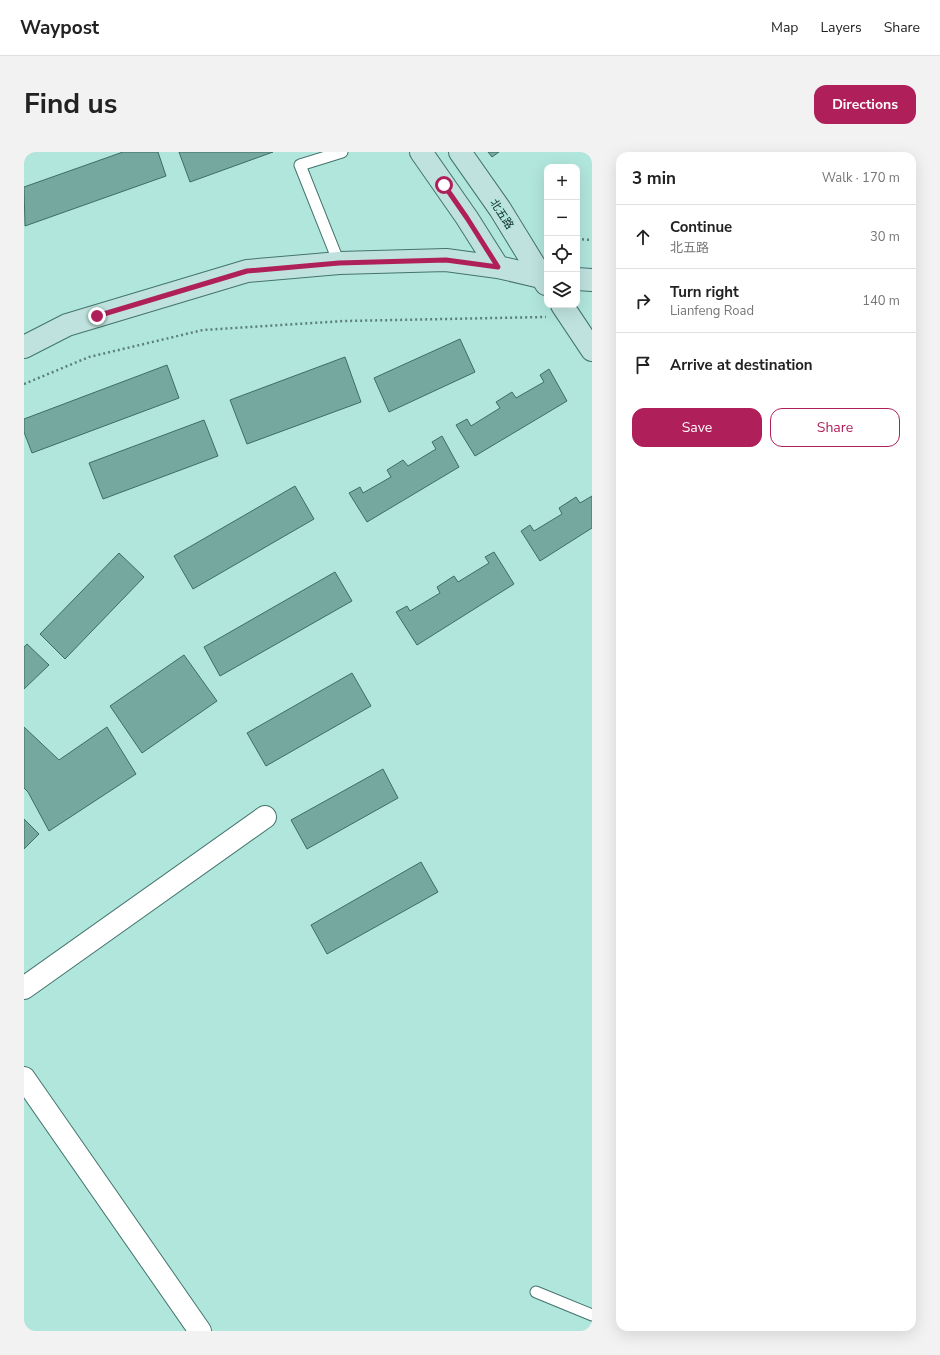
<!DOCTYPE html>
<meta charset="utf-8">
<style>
:root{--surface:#fff;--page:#f2f2f2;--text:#222;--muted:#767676;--line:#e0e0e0;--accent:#af205a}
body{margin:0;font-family:"Nunito Sans","Noto Sans SC",sans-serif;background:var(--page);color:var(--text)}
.controls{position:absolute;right:12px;top:12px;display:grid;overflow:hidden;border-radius:8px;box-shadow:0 4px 16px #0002}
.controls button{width:36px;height:36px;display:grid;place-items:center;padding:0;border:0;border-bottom:1px solid var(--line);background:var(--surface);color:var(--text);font:20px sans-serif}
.stop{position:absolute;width:12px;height:12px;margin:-9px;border:3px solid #af205a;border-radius:50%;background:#fff}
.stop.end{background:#af205a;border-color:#fff;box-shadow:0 1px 4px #0008}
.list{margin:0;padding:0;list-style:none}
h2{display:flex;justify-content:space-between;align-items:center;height:52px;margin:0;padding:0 16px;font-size:17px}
h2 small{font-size:13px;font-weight:400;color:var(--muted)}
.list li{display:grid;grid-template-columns:26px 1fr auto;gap:12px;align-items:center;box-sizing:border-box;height:64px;padding:0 16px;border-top:1px solid var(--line)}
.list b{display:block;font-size:15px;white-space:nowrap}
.list p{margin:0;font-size:13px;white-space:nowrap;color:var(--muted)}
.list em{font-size:13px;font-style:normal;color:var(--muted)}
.actions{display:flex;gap:8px;padding:12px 16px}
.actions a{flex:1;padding:9px 0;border:1px solid var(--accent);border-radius:12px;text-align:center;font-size:14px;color:var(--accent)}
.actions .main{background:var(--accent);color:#fff}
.icon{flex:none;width:22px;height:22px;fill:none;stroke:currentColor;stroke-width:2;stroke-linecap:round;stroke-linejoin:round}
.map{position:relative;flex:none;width:568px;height:1179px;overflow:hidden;border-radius:12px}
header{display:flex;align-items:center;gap:24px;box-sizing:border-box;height:56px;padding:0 20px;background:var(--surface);border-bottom:1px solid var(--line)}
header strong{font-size:19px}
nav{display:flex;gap:22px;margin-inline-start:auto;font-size:14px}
.intro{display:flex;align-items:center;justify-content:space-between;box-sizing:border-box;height:96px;padding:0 24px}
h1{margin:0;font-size:28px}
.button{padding:10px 18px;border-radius:12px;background:var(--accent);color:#fff;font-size:14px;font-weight:700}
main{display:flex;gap:24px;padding:0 24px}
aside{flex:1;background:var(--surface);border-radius:12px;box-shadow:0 4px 16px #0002}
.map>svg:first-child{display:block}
</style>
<header>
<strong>Waypost</strong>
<nav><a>Map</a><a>Layers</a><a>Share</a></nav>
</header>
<div class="intro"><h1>Find us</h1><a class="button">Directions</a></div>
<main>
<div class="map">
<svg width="568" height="1179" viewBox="0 0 568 1179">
<rect width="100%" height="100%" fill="#b1e6dc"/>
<path fill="#75a89f" stroke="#3c6e66" d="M99 0H134L142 24 1 74 0 35Z
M155 0H249L166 30Z
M464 0H475L468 5Z
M436 187 451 220 365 260 350 226Z
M321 205 337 250 223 292 206 248Z
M143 213 155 246 8 301 0 280V267Z
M525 217 543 249 451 304 432 273 443 267 447 274 476 256 472 250 488 240 492 246 520 230 516 223Z
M180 268 194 304 79 347 65 311Z
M418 284 435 315 343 370 325 341 336 335 339 341 367 325 363 318 379 308 384 314 412 297 408 290Z
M271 334 290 367 169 437 150 404Z
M568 344V376L516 409 497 379 506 373 510 379 538 362 535 356 552 345 556 351Z
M470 400 490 432 393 493 372 460 383 454 386 459 416 441 413 435 430 424 434 430 465 411 461 405Z
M95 401 120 425 41 507 16 482Z
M311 420 328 449 196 524 180 495Z
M3 492 25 513 0 537V495Z
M160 503 193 549 118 601 86 554Z
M328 521 347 554 242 614 223 581Z
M0 575 35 608 83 575 112 622 25 679 4 640 0 636Z
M359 617 374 646 283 697 267 668Z
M0 667 15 682 0 697Z
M397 710 414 740 303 802 287 773Z"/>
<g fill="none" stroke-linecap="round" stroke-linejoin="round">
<g stroke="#43746d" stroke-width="13">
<path id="service" d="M315 111 276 13 318 0
M512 1140 568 1163"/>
</g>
<g stroke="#43746d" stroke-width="24">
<path id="minor" d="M0 836 241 665
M0 926 176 1179"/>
</g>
<g stroke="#43746d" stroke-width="24">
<path id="secondary" d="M397 0 443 66 474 115
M436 0 476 57 522 132
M553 127 568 128
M538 153 568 198
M0 195 43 173 223 119 315 111 422 108 474 115 517 125H523"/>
</g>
<path stroke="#5c8079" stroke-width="2.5" stroke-dasharray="2 3" stroke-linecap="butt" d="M553 87 568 88
M0 232 65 205 179 178 320 169 522 165"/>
<use href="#service" stroke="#fff" stroke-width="11"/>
<use href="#minor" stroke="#fff" stroke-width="22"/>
<use href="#secondary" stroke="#bfe2de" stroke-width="22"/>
</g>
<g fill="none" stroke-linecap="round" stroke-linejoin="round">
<path stroke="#af205a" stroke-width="5" d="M73 164 223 119 315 111 422 108 474 115 443 66 420 33"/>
</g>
<g text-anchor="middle" stroke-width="3" stroke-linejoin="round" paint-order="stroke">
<g font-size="11" fill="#142926" stroke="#b1e6dc">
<text transform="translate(478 62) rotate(57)" y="4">北五路</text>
</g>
</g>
</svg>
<div class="controls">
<button>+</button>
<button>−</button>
<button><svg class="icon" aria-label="locate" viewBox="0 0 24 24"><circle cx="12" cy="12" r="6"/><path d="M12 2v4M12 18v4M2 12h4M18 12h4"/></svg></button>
<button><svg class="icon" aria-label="layers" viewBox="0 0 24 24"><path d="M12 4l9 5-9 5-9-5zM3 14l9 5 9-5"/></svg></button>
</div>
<div class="stop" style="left:420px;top:33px"></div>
<div class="stop end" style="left:73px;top:164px"></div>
</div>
<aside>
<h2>3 min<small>Walk · 170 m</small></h2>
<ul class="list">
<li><svg class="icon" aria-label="ahead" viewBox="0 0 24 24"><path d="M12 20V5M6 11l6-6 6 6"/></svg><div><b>Continue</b><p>北五路</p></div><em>30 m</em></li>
<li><svg class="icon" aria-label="right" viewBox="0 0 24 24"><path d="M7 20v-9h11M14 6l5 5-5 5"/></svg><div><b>Turn right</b><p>Lianfeng Road</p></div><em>140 m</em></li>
<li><svg class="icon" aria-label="arrive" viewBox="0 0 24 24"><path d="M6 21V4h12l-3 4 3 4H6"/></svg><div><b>Arrive at destination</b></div></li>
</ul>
<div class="actions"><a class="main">Save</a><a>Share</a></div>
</aside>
</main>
